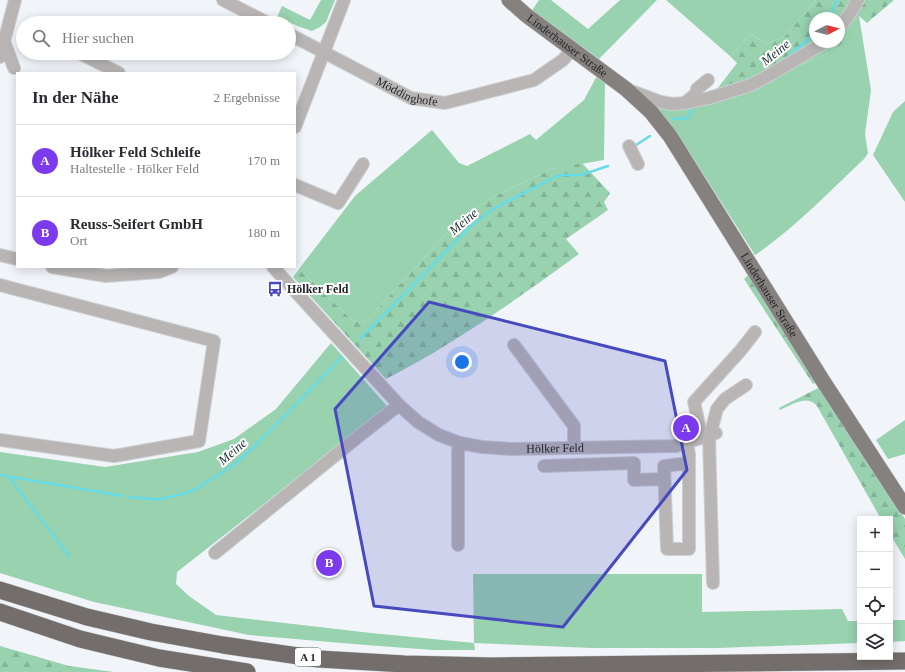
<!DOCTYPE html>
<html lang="de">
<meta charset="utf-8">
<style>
:root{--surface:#fff;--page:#f2f2f3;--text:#2b2b33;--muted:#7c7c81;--line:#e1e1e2;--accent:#7c3aed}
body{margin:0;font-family:Georgia,serif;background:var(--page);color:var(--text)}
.controls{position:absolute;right:12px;bottom:12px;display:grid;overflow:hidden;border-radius:0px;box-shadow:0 2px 10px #0003}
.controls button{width:36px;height:36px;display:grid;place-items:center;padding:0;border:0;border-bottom:1px solid var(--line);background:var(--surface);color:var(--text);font:20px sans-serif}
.compass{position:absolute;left:809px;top:12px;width:36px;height:36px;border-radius:50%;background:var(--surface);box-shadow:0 2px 10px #0003;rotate:83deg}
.you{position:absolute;left:462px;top:362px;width:14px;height:14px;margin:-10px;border:3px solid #fff;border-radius:50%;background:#1a73e8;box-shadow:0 0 0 6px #1a73e833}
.badge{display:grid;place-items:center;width:26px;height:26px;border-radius:50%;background:var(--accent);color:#fff;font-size:13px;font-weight:700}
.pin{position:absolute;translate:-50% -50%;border:2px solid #fff;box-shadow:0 1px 4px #0006}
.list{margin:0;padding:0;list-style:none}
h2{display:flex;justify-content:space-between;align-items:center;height:52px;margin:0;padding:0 16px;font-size:17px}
h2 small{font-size:13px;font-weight:400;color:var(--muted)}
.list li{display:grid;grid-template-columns:26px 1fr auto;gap:12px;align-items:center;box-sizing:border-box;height:72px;padding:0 16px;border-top:1px solid var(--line)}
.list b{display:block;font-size:15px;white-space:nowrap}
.list p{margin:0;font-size:13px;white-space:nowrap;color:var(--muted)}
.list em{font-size:13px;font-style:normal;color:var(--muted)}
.icon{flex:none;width:22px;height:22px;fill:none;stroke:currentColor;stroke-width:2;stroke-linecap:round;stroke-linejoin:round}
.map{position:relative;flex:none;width:905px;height:672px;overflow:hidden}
.search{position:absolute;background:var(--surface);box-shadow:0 2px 10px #0003;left:16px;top:16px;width:280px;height:44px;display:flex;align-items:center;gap:10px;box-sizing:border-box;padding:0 14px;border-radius:22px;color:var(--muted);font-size:15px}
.panel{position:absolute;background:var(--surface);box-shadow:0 2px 10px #0003;left:16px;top:72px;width:280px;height:196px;border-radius:0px}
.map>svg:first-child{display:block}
</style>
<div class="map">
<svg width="905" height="672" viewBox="0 0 905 672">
<defs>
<pattern id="forest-firs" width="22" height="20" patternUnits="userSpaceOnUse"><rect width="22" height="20" fill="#98d2af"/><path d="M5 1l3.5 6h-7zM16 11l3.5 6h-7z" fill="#83b496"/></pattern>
</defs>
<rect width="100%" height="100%" fill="#f1f4f9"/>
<path fill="#98d2af" d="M321 0H335L326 22 320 27 312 31 300 27 277 17 282 6 310 20Z
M539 0H551L588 29 620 0H657L599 59 533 11V9Z
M666 0H816L785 36 767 44 751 34 730 56Z
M859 16 871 90 865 134 868 153 865 158C830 191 795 228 755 255L693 158 672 132 640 96 658 105 766 81 837 49 853 29Z
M599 72 605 78 604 160 551 169 495 196 462 217 370 317C364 322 360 324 352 320L299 269 355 196 432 130 459 163 467 166 530 134 536 140 584 100Z
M905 101V202L873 155 893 112Z
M331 343 388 407 177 572 176 584 189 596 216 615 371 633 474 643 473 574H702V612L842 609 848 621H860V643L717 648H592L474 643 475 650H433L366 645 249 635 94 602 0 573V452L105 467 198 452 234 439 276 409Z
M905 420V454L888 459 876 440Z
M890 620H905V641L890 642Z"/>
<path fill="url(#forest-firs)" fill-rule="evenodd" d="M816 0H894L867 23 859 16 854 29 837 49 766 81 714 93 737 63 730 56 751 34 767 44 785 36ZM815 18H839V42H815Z
M582 163 610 193 604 202 608 210 566 239 579 254C517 299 454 344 386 379L293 277 299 269 352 320C360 324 364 322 370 317L462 217 495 196 551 169Z
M751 272 818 381 813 384 744 279Z
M822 386 905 519V559L890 534V519H881L817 406C807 394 792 405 780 410L779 408Z
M0 646 69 666 114 672H0Z"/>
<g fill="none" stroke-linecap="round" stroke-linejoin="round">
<path stroke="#66dce8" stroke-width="2.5" d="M826 18 833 9 837 0
M784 60 810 38 815 32
M673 119 687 118 693 108
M636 145 650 136
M361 338 470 227 493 209 555 177 563 175H581L608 166
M0 475 123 496
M9 477 69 556
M129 497 151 499H161L186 493 196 489 235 464 260 441 342 357"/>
<g stroke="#cccfd3" stroke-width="14">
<g id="minor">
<path d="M223 0 268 23"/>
<path d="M839 28 849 15 858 0"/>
<path id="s1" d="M289 34 411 98 445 103 534 80 563 60 572 49"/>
<path d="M4 41 14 68"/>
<path d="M79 53 119 73"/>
<path d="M0 57 15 0"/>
<path d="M629 90 661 102 672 104 685 103 709 98 751 85 773 73 825 42"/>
<path d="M686 102 696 94 697 89 708 80"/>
<path d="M295 127 344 0"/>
<path d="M629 146 638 164"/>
<path d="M295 185 338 203 363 164"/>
<path d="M0 255 17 259"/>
<path d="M52 267 106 276 159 272 172 267"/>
<path id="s2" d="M273 267 399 405 418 422 439 435 460 443 482 447 512 449 676 446 716 433"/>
<path d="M0 285 214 341 199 441 114 456 0 440"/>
<path d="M514 345 574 426V447"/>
<path d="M710 435 717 409 725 399 746 385"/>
<path d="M709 436 713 583"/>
<path d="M702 438 694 402 741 350 755 332"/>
<path d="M687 442 689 455V549H667L664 466 689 463"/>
<path d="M544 466 634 463V480L664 479"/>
<path d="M458 545V451L460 443"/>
<path d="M215 553 359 436 399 405"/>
</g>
</g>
<g stroke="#cccfd3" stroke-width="16">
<g id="major">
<path id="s3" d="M509 0 526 15 626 89 651 112 670 136 823 381 905 507"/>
</g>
</g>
<g stroke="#cccfd3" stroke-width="18">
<path id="highway" d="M0 590 87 617 151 632 223 645 319 659 404 664 490 666 905 661
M0 612 80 639 159 658 247 672"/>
</g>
<use href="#minor" stroke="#b8b5b4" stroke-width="12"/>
<use href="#major" stroke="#85817f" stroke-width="15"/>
<use href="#highway" stroke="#736e6b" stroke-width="17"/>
</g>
<path fill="#474abf" fill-opacity="0.2" stroke="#474abf" stroke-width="3" stroke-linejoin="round" d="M429 302 665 361 687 470 563 627 374 606 335 409Z"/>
<defs>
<g id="bus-bare" transform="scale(1.2)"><path d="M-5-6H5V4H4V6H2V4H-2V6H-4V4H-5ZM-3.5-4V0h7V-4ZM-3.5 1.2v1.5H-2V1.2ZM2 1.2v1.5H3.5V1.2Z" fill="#474abf" stroke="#fff" stroke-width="2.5" paint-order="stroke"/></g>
</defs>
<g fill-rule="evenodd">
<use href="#bus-bare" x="275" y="289"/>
</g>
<g text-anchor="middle" stroke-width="4" stroke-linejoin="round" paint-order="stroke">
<rect fill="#fff" stroke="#656667" stroke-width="1" x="295" y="648" width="26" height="18" rx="3"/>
<g font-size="11" font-weight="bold" fill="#232426">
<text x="308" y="661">A 1</text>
</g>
<g font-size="12" fill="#232426" stroke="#fff">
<text dy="4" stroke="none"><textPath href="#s3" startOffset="74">Linderhauser Straße</textPath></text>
<text dy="4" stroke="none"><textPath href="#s1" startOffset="132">Möddinghofe</textPath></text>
<text dy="4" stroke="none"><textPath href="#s3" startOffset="399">Linderhauser Straße</textPath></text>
<text dy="4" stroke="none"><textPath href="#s2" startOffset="355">Hölker Feld</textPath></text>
</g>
<g font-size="12" font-weight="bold" fill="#232426" stroke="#fff" text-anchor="start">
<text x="287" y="293">Hölker Feld</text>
</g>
<g font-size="13" font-style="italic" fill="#1b3033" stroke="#fff">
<text transform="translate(775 52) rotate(-39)" y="5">Meine</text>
<text transform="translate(463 221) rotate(-41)" y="5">Meine</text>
<text transform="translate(232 451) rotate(-41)" y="5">Meine</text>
</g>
</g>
</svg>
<div class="controls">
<button>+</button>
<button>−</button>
<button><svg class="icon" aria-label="locate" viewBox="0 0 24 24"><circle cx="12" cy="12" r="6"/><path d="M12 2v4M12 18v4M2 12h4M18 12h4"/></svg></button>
<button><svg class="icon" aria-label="layers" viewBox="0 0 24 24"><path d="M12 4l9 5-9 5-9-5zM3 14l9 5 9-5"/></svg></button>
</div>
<svg class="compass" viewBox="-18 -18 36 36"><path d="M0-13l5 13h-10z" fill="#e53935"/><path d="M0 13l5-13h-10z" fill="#7c7c81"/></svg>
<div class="you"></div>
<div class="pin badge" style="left:686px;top:428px">A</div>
<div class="pin badge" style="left:329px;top:563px">B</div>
<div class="search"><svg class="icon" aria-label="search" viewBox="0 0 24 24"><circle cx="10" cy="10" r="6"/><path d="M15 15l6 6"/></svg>Hier suchen</div>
<section class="panel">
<h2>In der Nähe<small>2 Ergebnisse</small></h2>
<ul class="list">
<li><span class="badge">A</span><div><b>Hölker Feld Schleife</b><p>Haltestelle · Hölker Feld</p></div><em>170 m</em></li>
<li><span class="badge">B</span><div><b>Reuss-Seifert GmbH</b><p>Ort</p></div><em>180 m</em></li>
</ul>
</section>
</div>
